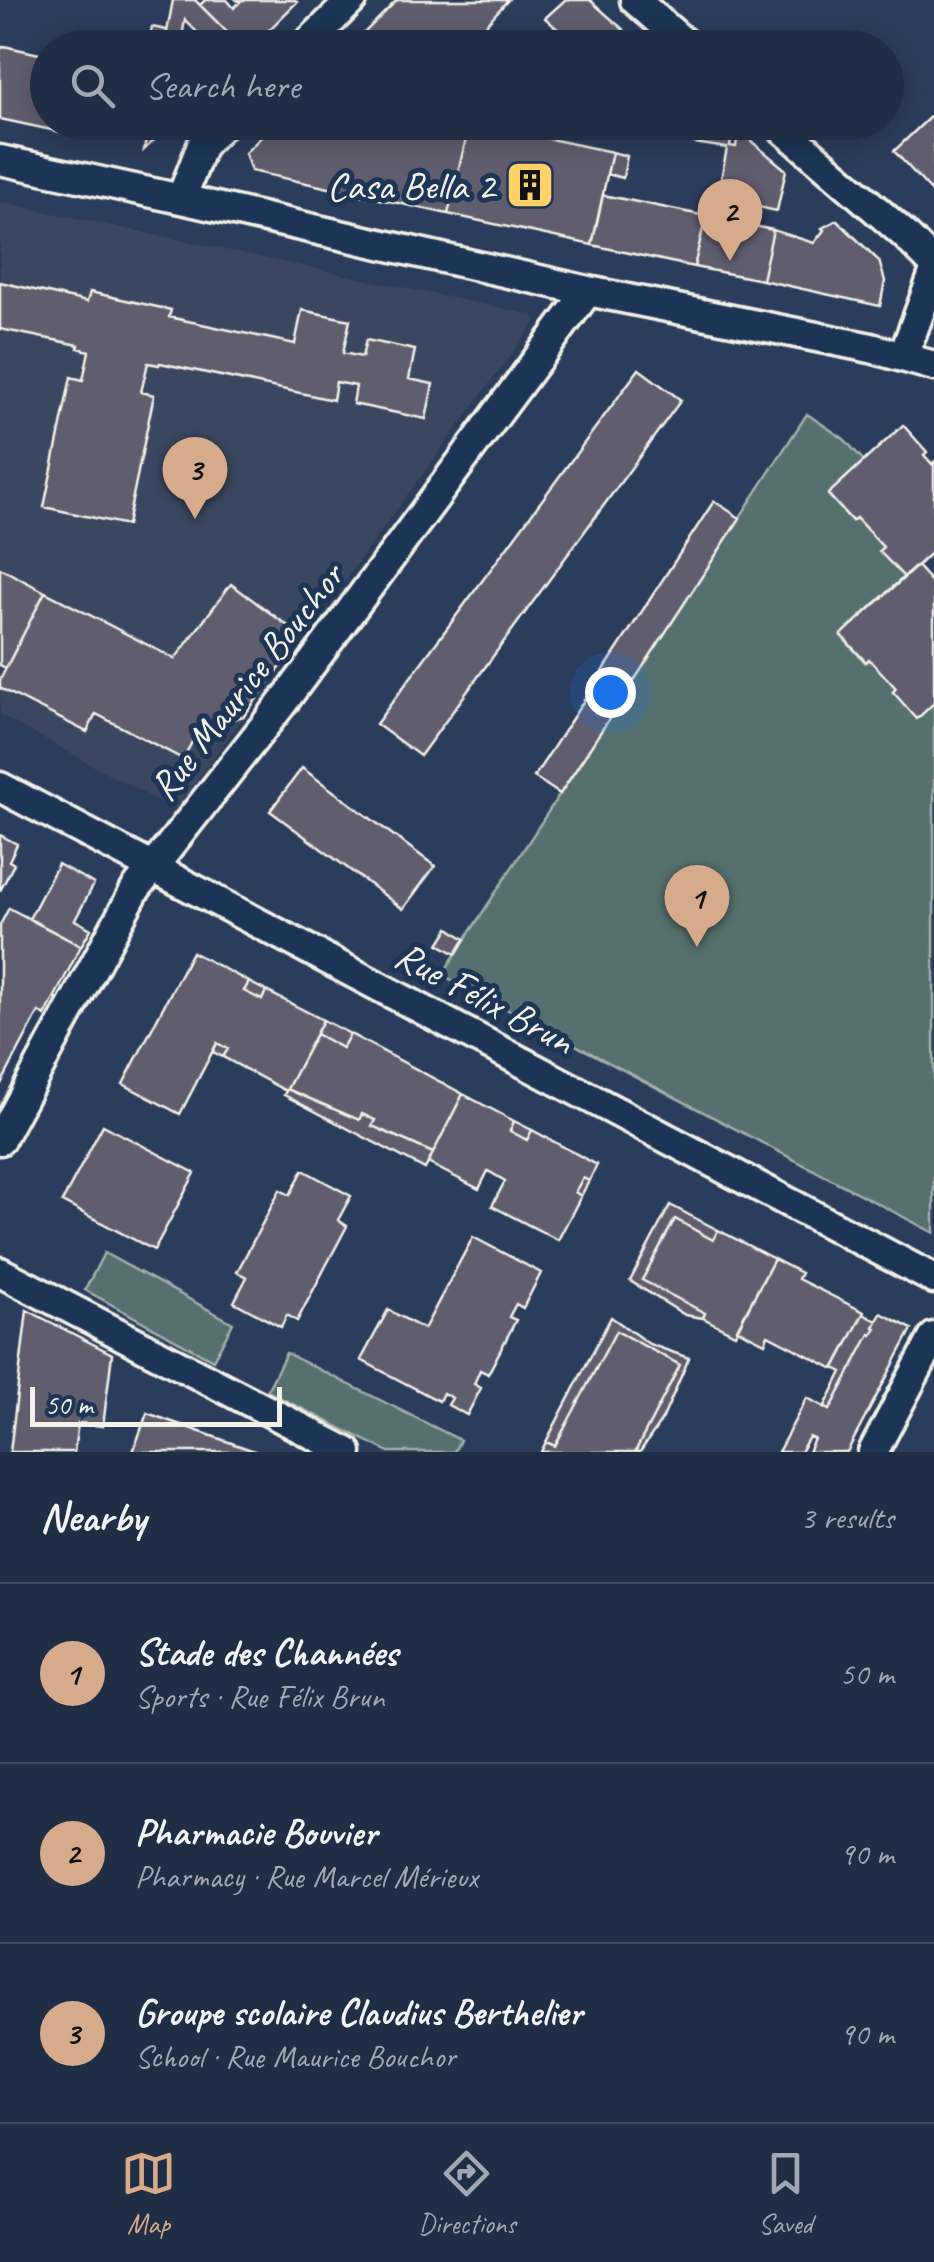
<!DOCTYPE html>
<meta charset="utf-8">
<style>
:root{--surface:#202e45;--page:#28364c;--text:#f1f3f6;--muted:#a2a8b3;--line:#3d4a5e;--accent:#d6ab8b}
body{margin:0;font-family:Caveat,sans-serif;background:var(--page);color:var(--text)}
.scale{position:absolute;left:30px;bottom:25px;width:252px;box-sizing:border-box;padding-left:10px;border:5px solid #f4f1e8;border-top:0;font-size:28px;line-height:35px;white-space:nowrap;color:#f4f1e8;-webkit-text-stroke:8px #1d3557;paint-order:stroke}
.you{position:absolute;left:610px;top:692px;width:35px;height:35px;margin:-25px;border:8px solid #fff;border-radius:50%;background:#1a73e8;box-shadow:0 0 0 15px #1a73e833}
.badge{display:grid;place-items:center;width:65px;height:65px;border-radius:50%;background:var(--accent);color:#111;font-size:32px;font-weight:700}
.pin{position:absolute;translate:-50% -82px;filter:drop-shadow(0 2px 5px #0008)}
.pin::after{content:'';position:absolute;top:52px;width:35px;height:30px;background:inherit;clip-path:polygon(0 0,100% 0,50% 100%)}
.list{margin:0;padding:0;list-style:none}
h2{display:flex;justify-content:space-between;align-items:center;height:130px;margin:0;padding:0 40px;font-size:42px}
h2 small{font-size:32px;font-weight:400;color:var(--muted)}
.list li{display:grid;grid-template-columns:65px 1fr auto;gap:30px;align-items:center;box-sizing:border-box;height:180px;padding:0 40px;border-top:2px solid var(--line)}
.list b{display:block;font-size:38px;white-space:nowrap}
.list p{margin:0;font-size:32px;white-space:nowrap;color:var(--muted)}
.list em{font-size:32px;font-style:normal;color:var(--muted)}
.icon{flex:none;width:55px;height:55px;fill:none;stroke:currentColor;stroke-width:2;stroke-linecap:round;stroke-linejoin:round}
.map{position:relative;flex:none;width:934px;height:1452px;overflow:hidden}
.search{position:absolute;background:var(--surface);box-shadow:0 5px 25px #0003;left:30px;right:30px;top:30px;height:110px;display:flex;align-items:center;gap:25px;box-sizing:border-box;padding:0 35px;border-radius:55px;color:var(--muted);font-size:38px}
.sheet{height:670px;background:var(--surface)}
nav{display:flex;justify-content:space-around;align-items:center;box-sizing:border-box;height:140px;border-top:2px solid var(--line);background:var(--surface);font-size:28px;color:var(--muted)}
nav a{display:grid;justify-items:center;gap:5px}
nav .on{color:var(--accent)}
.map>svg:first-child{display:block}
</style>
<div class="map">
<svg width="934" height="1452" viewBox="0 0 934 1452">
<rect width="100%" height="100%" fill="#2b3d5c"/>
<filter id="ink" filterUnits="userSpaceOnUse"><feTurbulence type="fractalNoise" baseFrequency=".01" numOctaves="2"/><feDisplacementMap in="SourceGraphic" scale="20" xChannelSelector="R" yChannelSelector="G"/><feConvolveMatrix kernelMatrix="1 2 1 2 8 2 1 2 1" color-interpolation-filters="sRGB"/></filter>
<g filter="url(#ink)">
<path fill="#3b4761" d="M0 202 533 315 535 322 175 810 0 715Z"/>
<path fill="#54706e" stroke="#a4b0ab" stroke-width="2.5" d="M807 414 844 439 864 461 828 495 852 521 856 518 883 547 880 551 904 577 841 636 865 662 869 659 896 688 893 692 934 703V1233L442 975Z
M104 1253 233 1323 213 1360 85 1290Z
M286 1353 460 1440 454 1452H389L267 1391Z"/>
<path fill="#615d6e" stroke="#f4f1e8" stroke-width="2.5" d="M173 0H195L243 48H194L203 38 185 20 180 48H164Z
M205 0H227L234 8 240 2 237 0H295L297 2 251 48H243L200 5Z
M397 0H508L465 48H349Z
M565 0H590L644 48H579L545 18Z
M152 27 167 30 164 48H148Z
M4 46 48 56V122H87L84 137 0 119V49Z
M934 113V194L894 151Z
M934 113V194L894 151Z
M93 122H134L133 131Z
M149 122H173L144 150Z
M276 122H470L448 214 251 171 245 153Z
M470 122 612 152 592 245 448 214Z
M700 122H730L734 126 730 146 736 147 737 139 745 136 786 170 777 211 735 202 739 183 721 179 727 148 694 143Z
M612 152 627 156 623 178 607 174Z
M603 195 706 216 694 267 592 245Z
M706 216 773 230 762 280 694 267Z
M837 220 879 261 885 281 880 306 762 280 773 230 814 243 824 230 822 228Z
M0 282 87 302 90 292 171 310 169 317 295 344 302 310 350 320 343 353 362 357 366 340 415 350 409 379 433 384 426 419 353 404 356 386 336 382 333 400 160 363 159 365 148 363 141 392 154 395 127 525 44 507 71 377 83 380 89 351 78 348 79 345 0 329Z
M639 369 681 400 420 756 376 724Z
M903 425 927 452 924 455 932 464 934 462V550L917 566 934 585V703L917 719 893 692 896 688 869 659 866 662 841 635 904 577 879 551 883 547 856 518 852 521 828 494Z
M903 425 927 452 924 455 934 466V550L904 577 879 551 883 547 856 518 852 521 828 494Z
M714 501 740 518 560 794 534 777Z
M917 566 934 585V703L917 719 893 692 896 688 869 659 866 662 841 635Z
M0 568 45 592 6 668 0 665Z
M231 584 303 637 244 716 209 726 202 723 183 759 96 714 87 732 0 688V680L45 592 175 659Z
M302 768 435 866 403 909 270 811Z
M0 835 17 844 9 861 14 864 0 891Z
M58 864 94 884 75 920 91 929 81 946 29 919Z
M9 908 81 946 45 1016 39 1012 0 1086V925Z
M449 928 465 939 456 954 439 944Z
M192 952 249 982 244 991 262 1000 266 991 323 1020 286 1091 223 1057 228 1049 217 1043 180 1114 123 1084Z
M249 982 266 991 262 1000 244 991Z
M323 1020 350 1034 342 1048 316 1034Z
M316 1034 342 1048 350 1034 463 1094 433 1153 372 1126 375 1120 362 1114 359 1120 287 1089Z
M217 1043 228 1049 223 1057 213 1052Z
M287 1089 359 1120 362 1114 375 1120 372 1126 433 1153 425 1169 284 1095Z
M463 1094 514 1121 510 1131 527 1140 532 1130 597 1165 589 1181 583 1178 575 1192 581 1196 558 1240 492 1206 505 1181 488 1171 479 1189 428 1163Z
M514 1121 532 1130 527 1140 510 1131Z
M103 1125 195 1173 154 1250 62 1202Z
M303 1170 351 1196 338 1220 347 1226 297 1321 287 1315 281 1327 234 1302 247 1277 237 1272 280 1190 290 1195Z
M583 1178 589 1181 581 1196 575 1192Z
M670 1205 718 1230 713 1240 675 1219 642 1280 705 1313 703 1318 685 1315 630 1281Z
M675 1219 713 1240 718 1230 774 1259 735 1334 703 1318 705 1313 642 1280Z
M473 1237 541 1273 523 1308 516 1304 509 1317 516 1320 488 1374 480 1370 474 1384 481 1388 467 1415 448 1405 452 1398 443 1393 439 1401 361 1360 388 1310 424 1329Z
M774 1259 801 1273 798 1279 864 1312 834 1369 768 1335 765 1343 737 1329Z
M27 1310 112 1354 103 1426 78 1423 74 1452H10Z
M881 1313 912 1329 847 1452H808L814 1439 809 1437 800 1452H778L807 1398 830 1410 870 1334 872 1335 876 1328 874 1327Z
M863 1314 877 1321 874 1327 876 1328 872 1335 870 1334 830 1410 825 1406 842 1372 835 1368Z
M611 1317 649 1344 689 1358 663 1418 640 1452H635L680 1365 616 1331 555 1446 546 1442Z
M616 1331 680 1365 635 1452H541L546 1442 555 1446Z
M147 1413 257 1452H133Z"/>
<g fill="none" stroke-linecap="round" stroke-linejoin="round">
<g stroke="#f4f1e8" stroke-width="35">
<path id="minor" d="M635 0 690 48
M303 48 352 0
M775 122 904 234 934 264
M0 160 181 199 588 291 871 348 934 366
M181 199 202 145 225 122
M903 357 934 273
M0 787 934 1279
M0 1140 135 890 284 701 588 291
M0 1272 347 1452
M873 1452 934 1337"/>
</g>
<use href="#minor" stroke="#1d3557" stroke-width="28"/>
</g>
</g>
<defs>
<g id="building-square" transform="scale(2.5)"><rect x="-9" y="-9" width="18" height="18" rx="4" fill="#ffd166" stroke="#1d3557"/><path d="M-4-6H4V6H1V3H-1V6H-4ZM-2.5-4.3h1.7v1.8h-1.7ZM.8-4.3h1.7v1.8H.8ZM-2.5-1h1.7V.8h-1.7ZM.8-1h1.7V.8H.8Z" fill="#111"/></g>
</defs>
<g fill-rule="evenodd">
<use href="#building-square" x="530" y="185"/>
</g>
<g text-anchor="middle" stroke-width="10" stroke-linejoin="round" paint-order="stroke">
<g font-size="40" fill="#f4f1e8" stroke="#1d3557" text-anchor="end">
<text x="495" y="199">Casa Bella 2</text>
</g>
<g font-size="40" fill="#f4f1e8" stroke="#1d3557">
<text transform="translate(246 681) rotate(-52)" y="14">Rue Maurice Bouchor</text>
<text transform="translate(485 997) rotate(28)" y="14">Rue Félix Brun</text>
</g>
</g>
</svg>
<div class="scale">50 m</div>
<div class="you"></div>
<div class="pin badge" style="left:697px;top:947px">1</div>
<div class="pin badge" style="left:730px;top:261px">2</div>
<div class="pin badge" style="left:195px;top:519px">3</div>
<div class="search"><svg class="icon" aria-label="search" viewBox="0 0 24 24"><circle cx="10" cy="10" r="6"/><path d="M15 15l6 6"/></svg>Search here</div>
</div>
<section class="sheet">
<h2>Nearby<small>3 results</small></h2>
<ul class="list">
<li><span class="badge">1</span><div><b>Stade des Channées</b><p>Sports · Rue Félix Brun</p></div><em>50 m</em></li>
<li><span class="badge">2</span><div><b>Pharmacie Bouvier</b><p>Pharmacy · Rue Marcel Mérieux</p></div><em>90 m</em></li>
<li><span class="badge">3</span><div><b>Groupe scolaire Claudius Berthelier</b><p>School · Rue Maurice Bouchor</p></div><em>90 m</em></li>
</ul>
</section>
<nav>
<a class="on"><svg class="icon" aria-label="map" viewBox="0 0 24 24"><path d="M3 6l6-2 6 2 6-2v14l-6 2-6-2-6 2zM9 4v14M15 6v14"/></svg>Map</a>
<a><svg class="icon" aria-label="directions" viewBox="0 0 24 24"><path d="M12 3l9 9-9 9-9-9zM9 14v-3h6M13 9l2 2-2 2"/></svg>Directions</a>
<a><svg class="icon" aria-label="saved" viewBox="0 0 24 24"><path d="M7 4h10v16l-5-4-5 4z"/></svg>Saved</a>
</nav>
